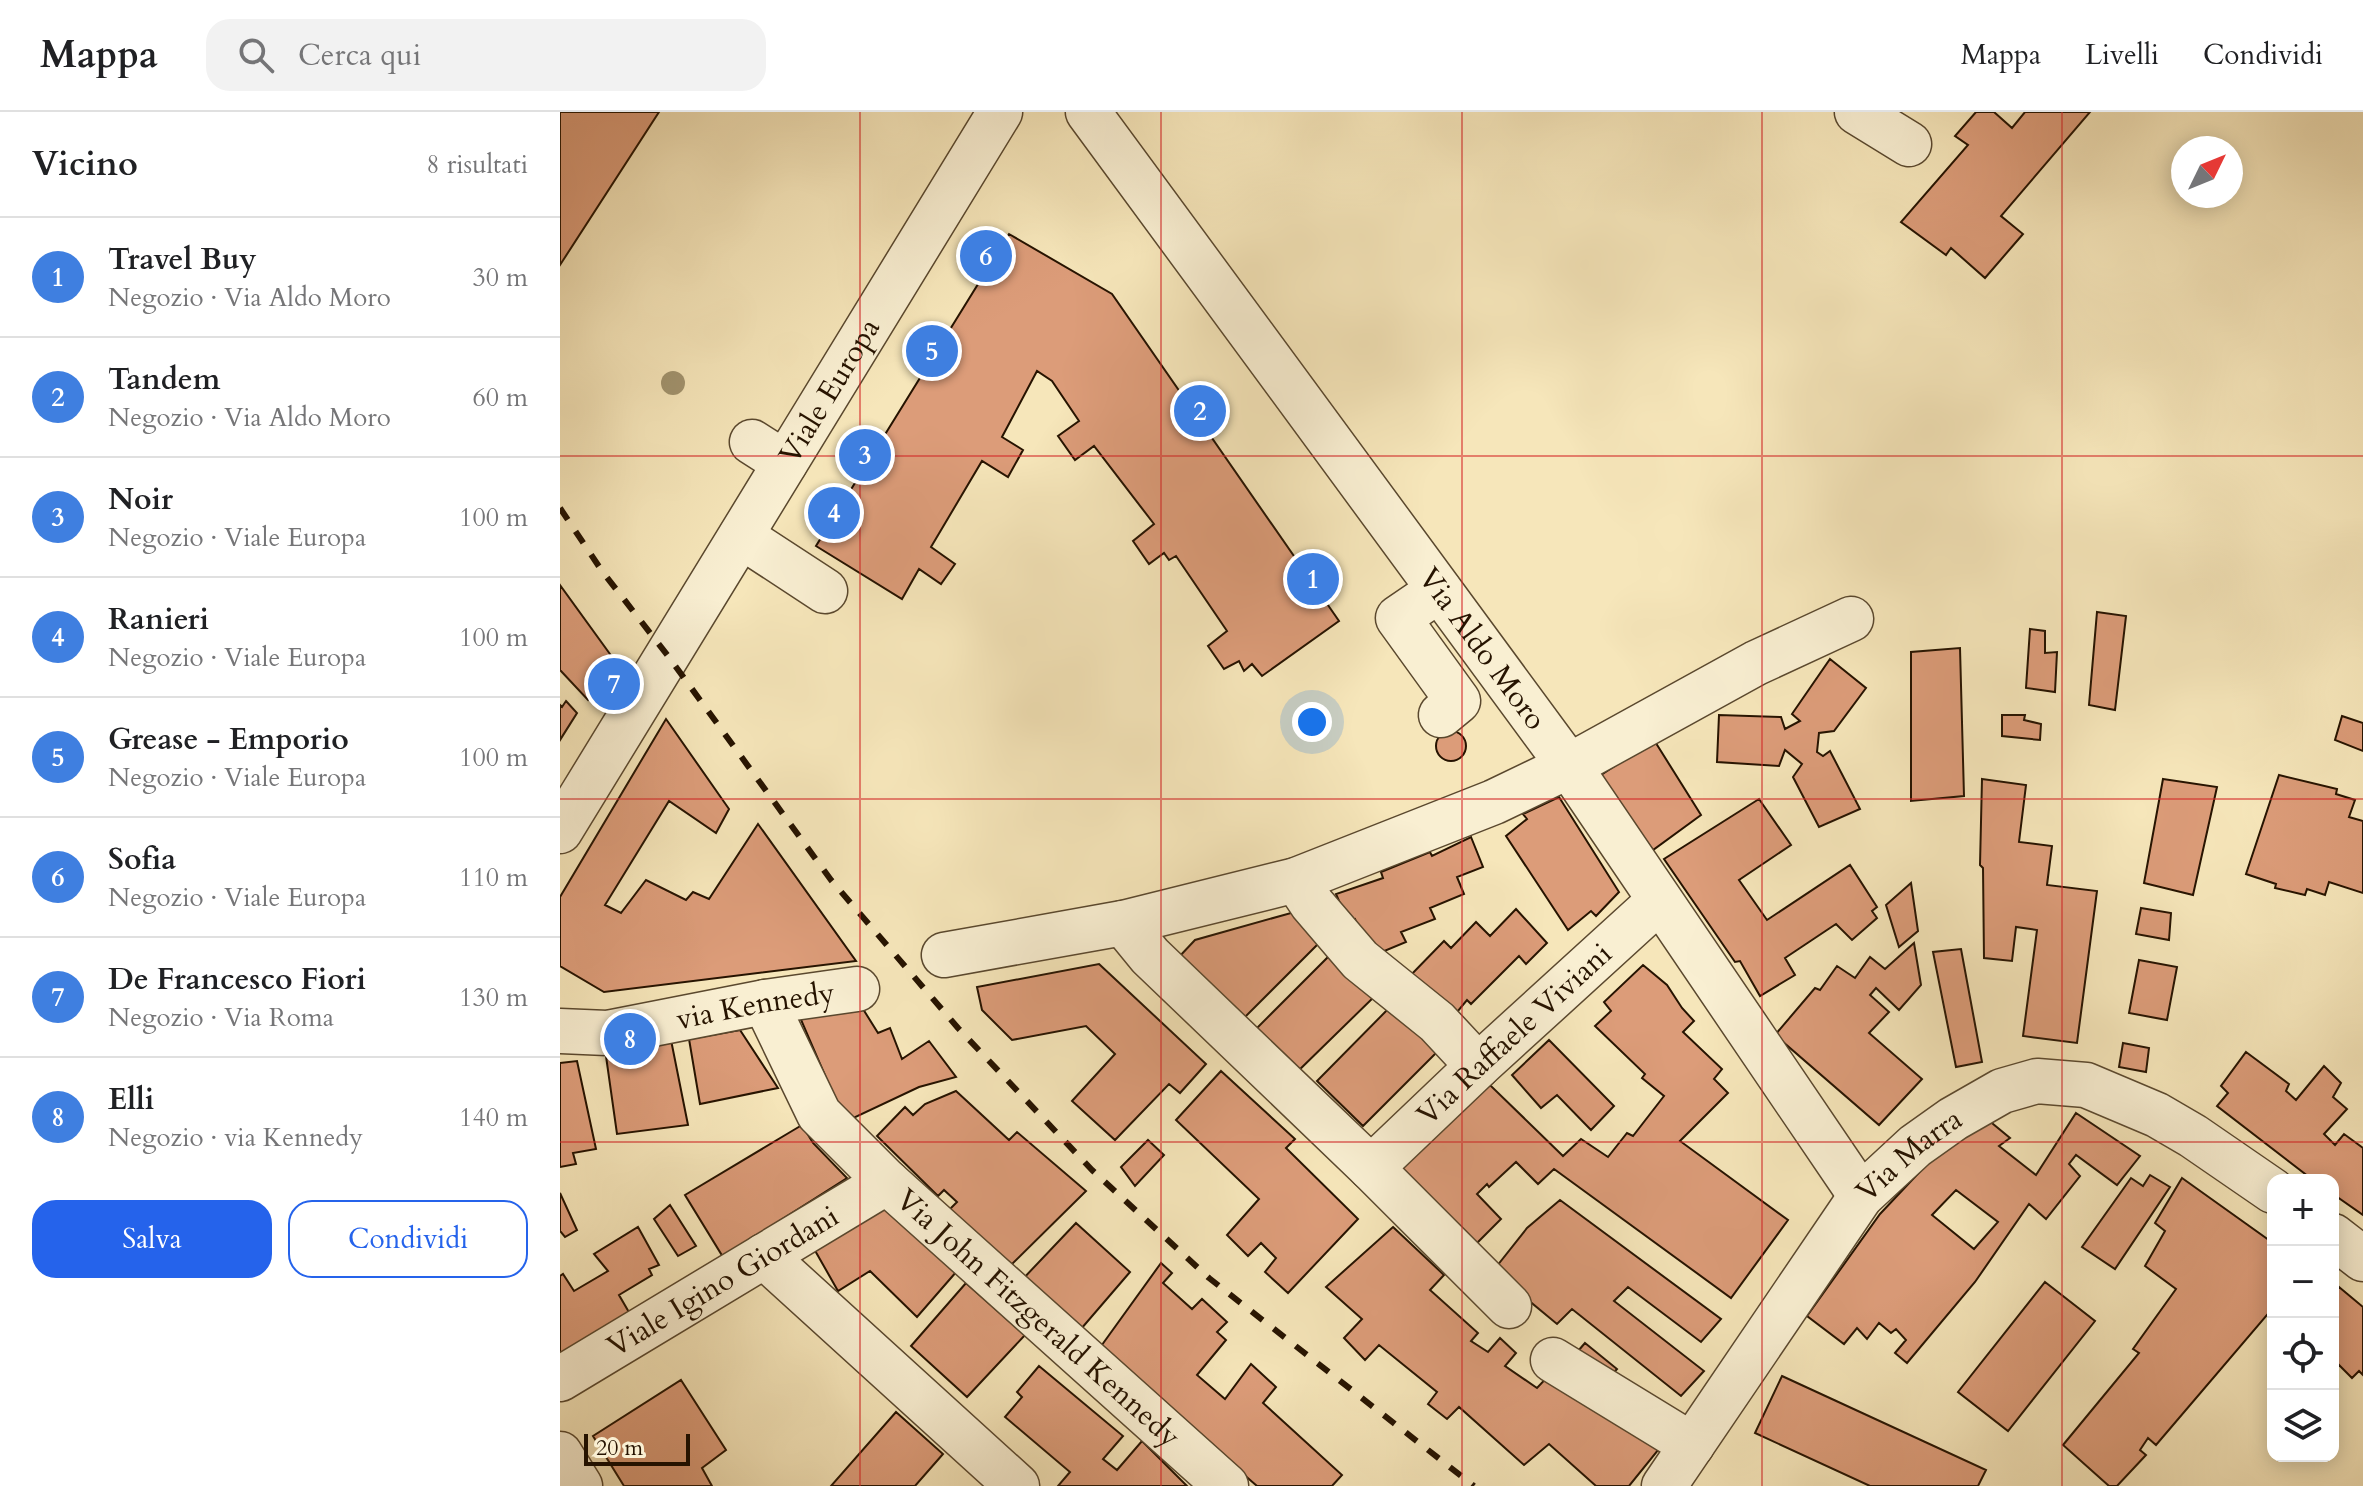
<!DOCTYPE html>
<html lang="it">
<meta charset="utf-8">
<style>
:root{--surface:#fff;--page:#f2f2f2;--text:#202124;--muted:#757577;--line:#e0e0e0;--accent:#2563eb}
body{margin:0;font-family:Cardo,serif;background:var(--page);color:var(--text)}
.controls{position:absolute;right:24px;bottom:24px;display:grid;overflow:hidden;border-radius:16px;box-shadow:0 4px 20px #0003}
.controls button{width:72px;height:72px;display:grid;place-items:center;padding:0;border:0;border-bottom:2px solid var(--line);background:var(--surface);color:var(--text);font:40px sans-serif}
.compass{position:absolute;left:1611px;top:24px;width:72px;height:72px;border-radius:50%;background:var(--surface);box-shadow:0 4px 20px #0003;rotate:47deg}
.scale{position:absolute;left:24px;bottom:20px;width:106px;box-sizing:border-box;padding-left:8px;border:4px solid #261300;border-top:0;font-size:22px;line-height:28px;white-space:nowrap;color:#261300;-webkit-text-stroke:6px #f9efd2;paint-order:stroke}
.you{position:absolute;left:752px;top:610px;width:28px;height:28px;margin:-20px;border:6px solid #fff;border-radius:50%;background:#1a73e8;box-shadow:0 0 0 12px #1a73e833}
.badge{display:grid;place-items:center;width:52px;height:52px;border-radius:50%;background:var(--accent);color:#fff;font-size:26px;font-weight:700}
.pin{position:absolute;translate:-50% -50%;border:4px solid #fff;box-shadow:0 2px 8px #0006}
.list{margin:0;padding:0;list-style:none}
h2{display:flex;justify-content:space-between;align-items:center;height:104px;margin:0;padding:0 32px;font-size:34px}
h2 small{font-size:26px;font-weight:400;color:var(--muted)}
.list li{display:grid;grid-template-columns:52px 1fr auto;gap:24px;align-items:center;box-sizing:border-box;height:120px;padding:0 32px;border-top:2px solid var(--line)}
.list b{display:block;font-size:30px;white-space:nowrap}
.list p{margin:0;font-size:26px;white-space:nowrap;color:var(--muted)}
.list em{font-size:26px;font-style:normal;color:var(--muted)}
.actions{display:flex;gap:16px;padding:24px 32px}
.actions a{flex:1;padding:18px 0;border:2px solid var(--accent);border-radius:24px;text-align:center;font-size:28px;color:var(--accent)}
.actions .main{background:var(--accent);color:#fff}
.icon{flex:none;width:44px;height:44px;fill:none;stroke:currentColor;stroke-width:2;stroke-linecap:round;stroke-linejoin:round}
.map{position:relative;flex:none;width:1803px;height:1374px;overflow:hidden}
header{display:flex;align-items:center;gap:48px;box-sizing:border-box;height:112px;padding:0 40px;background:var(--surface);border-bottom:2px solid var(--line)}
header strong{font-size:38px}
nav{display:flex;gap:44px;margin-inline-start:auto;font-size:28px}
.search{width:560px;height:72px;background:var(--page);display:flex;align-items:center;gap:20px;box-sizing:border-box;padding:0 28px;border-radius:24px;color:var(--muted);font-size:30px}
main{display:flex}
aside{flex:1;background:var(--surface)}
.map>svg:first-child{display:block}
</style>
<header>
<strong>Mappa</strong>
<div class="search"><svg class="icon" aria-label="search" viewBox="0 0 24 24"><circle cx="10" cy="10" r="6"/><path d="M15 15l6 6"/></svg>Cerca qui</div>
<nav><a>Mappa</a><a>Livelli</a><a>Condividi</a></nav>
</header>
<main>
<aside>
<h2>Vicino<small>8 risultati</small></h2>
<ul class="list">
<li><span class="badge" style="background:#3f7fe0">1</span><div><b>Travel Buy</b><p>Negozio · Via Aldo Moro</p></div><em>30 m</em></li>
<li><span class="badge" style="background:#3f7fe0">2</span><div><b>Tandem</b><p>Negozio · Via Aldo Moro</p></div><em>60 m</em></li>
<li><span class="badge" style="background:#3f7fe0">3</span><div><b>Noir</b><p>Negozio · Viale Europa</p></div><em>100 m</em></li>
<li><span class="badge" style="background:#3f7fe0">4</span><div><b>Ranieri</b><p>Negozio · Viale Europa</p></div><em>100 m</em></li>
<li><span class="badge" style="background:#3f7fe0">5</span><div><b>Grease - Emporio</b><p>Negozio · Viale Europa</p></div><em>100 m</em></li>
<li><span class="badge" style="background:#3f7fe0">6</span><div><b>Sofia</b><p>Negozio · Viale Europa</p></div><em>110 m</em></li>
<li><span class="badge" style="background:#3f7fe0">7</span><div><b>De Francesco Fiori</b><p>Negozio · Via Roma</p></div><em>130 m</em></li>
<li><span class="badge" style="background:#3f7fe0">8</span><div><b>Elli</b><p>Negozio · via Kennedy</p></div><em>140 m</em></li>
</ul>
<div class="actions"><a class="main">Salva</a><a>Condividi</a></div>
</aside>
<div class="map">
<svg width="1803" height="1374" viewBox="0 0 1803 1374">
<rect width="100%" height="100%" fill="#f6e6ba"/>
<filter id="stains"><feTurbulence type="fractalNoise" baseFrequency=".0025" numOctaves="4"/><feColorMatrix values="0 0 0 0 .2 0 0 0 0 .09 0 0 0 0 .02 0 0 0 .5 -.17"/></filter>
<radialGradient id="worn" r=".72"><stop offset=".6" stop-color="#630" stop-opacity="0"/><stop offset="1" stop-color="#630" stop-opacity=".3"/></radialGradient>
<path fill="#dc9c79" stroke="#261300" stroke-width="2" fill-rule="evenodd" d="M0 0H99L0 153Z
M1416 0H1434L1452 16 1465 0H1530L1441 104 1463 122 1425 166 1391 136 1386 143 1341 110 1408 33 1395 24Z
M449 122 552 182 779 509 702 564 692 552 684 559 679 549 664 557 648 534 667 519 616 444 609 448 604 441 589 452 573 429 594 412 534 334 515 348 498 324 519 309 492 269 477 259 442 325 463 338 448 365 422 349 371 435 395 452 381 472 359 457 342 487 256 434Z
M0 473 55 549 28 588 0 558Z
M1537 500 1566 504 1555 598 1529 593Z
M1470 517 1485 519V541L1497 540 1495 580 1466 576Z
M1400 536 1404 684 1351 689V540Z
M1270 547 1306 576 1274 619 1259 621 1257 640 1263 644 1270 639 1300 697 1259 715 1233 665 1242 652 1225 638 1219 654 1157 650 1159 603 1221 605 1225 617 1240 609 1232 602Z
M6 589 17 601 0 628V593L2 595Z
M1442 603H1465L1464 608 1481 612 1480 628 1442 624Z
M1782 604 1803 611V639L1775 628Z
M106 607 169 697 156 721 109 689 45 793 61 801 86 768 126 788 133 780 149 787 198 712 296 849 44 880 0 854V785Z
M876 634a15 15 0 1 1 30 0a15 15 0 1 1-30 0Z
M1094 628 1141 703 1093 738 1038 665Z
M1719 663 1777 677 1776 682 1795 688 1789 705 1803 709V781L1769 770 1765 783 1747 777 1745 783 1715 776 1716 772 1686 762Z
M1422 667 1466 673 1459 730 1492 734 1487 773 1537 779 1517 931 1463 924 1477 818 1456 815 1452 849 1424 846 1423 756 1420 753Z
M1603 667 1657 675 1633 783 1584 771Z
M999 685 1059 780 1036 804 1031 799 1008 818 946 724 967 707 963 702Z
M1199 687 1231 733 1179 768 1207 808 1290 753 1317 795 1312 799 1317 806 1292 828 1276 812 1225 846 1235 863 1200 884 1180 849 1175 850 1104 747Z
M911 725 923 755 897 765 904 782 870 796 875 807 841 820 846 830 810 845 795 807 788 810 776 782 823 766 821 760 870 740 872 744Z
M1351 771 1358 819 1339 835 1326 793Z
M1581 796 1611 801 1609 828 1576 822Z
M956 797 987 831 966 852 959 844 911 892 907 888 888 911 846 868 884 829 891 836 916 810 930 824Z
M738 799 766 824 681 909 618 846 635 828Z
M1354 831 1361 873 1339 898 1316 876 1310 883 1329 900 1309 921 1362 967 1319 1013 1215 923 1255 876 1260 878 1277 854 1295 866 1310 845 1325 857Z
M1401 837 1422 950 1396 955 1373 840Z
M773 840 818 881 733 964 691 922Z
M1579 848 1617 855 1607 908 1569 901Z
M539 852 646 952 620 981 609 972 555 1028 512 989 555 942 526 914 452 928 422 898 417 875Z
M1083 853 1107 873 1122 896 1134 909 1123 920 1162 957 1154 967 1168 981 1120 1029 1228 1108 1171 1186 994 1057 978 1072 956 1050 929 1075 927 1072 917 1082 941 1107 915 1133 834 1058 930 973 1003 1044 1021 1027 1048 1045 1067 1021 1073 1024 1104 984 1082 966 1085 962 1035 914 1051 899 1044 890Z
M836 889 882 935 803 1014 757 969Z
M303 897 318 921 330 916 342 947 369 929 396 965 359 975 285 1010 239 903Z
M180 918 218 976 140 992 129 927Z
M111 928 128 1013 57 1022 45 937Z
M989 928 1054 994 1031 1018 997 983 981 996 952 963Z
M1563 931 1589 936 1586 960 1559 955Z
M1686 940 1729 972 1726 979 1736 988 1764 954 1781 971 1773 985 1787 997 1764 1022 1775 1033 1784 1022 1803 1036V1103L1773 1082V1068H1753L1657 994 1668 981 1661 974Z
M17 949 36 1037 13 1041 16 1052 0 1055V951Z
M661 959 735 1027 726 1036 798 1107 728 1181 705 1160 716 1146 701 1131 688 1144 667 1123 699 1087 616 1008Z
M396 979 449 1028 457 1020 526 1079 447 1157 384 1103 397 1090 384 1078 378 1084 317 1024 345 995 353 1003 365 992Z
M1516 1001 1580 1044 1557 1073 1516 1043 1509 1052 1520 1064 1486 1107 1469 1092 1415 1170 1347 1251 1335 1241 1346 1228 1336 1217 1331 1221 1319 1211 1307 1227 1297 1216 1284 1232 1247 1204 1320 1102 1384 1034 1427 1007 1450 1026 1439 1034 1476 1063ZM1396 1078 1438 1110 1414 1137 1372 1103Z
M242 1013 253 1031 287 1066 163 1145 125 1083Z
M588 1028 604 1043 575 1074 561 1055Z
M1590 1063 1610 1075 1555 1157 1522 1135 1571 1066 1583 1074Z
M1622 1066 1713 1131V1196L1596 1333 1588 1326 1580 1338 1586 1343 1557 1374H1549L1503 1333 1579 1241 1573 1237 1616 1177 1585 1154 1605 1119 1595 1111Z
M0 1081 17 1118 5 1125 0 1119Z
M1000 1088 1161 1207 1141 1230 1068 1175 1054 1189 1144 1259 1121 1284 1012 1197 997 1212 933 1159 967 1116Z
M320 1092 397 1159 357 1205 310 1159 278 1179 253 1135Z
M110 1093 136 1134 118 1144 94 1107Z
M516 1111 570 1160 515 1224 460 1170Z
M78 1115 99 1153 89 1157 92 1163 59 1183 70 1202 0 1250V1164L3 1162 14 1179 48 1159 34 1142Z
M833 1115 884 1163 870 1178 918 1221 911 1229 928 1240 940 1226 956 1241 945 1254 977 1276 994 1258 1103 1332 1069 1374H1036L989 1332 964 1353 899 1295 887 1307 868 1292 877 1280 819 1233 805 1248 784 1226 802 1207 766 1175Z
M601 1151 612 1161 603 1171 632 1197 642 1187 667 1210 657 1220 666 1228 637 1263 665 1287 691 1252 716 1275 703 1291 782 1363 772 1374H697L539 1237Z
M1485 1170 1535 1209 1448 1319 1398 1280Z
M406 1171 465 1223 407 1285 351 1234Z
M1779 1175 1803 1195V1263L1799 1259 1792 1266 1779 1253 1773 1259V1182Z
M1025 1231 1057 1257 1043 1272 1012 1246Z
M479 1254 563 1324 543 1347 557 1358 582 1329 627 1374H498L510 1360 445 1305 462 1285 457 1280Z
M1222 1264 1426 1358 1418 1374H1310L1195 1321Z
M121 1268 166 1338 142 1356 152 1374H64L33 1324Z
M336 1300 383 1342 355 1374H271Z"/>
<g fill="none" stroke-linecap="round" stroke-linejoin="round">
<g stroke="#5a482e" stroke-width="47">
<g id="minor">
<path id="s1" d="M528 0 1009 654 1301 1084"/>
<path d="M1297 0 1349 32"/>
<path d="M192 330 225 351"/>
<path d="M181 424 265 479"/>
<path d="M879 478 838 506 898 589 881 603"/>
<path id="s2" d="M0 719 440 0"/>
<path d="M736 768 752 792 800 848 877 910 918 954"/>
<path d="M563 811 590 844 811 1056 949 1194"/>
<path d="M384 843 563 811 736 768 934 690 1009 654 1196 551 1291 507"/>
<path id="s3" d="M205 890 259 1002 327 1070 666 1374"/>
<path id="s4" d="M0 919 47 921 205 890 297 877"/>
<path id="s5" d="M811 1056 918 954 1099 789"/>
<path d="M1773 1124 1803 1147"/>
<path d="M204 1144 457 1374"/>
<path d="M993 1248 1132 1333"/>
<path id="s6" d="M0 1267 327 1070"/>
<path d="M0 1342 20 1374"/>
<path id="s7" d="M1104 1374 1301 1084 1355 1034 1393 1007 1442 979 1477 969 1526 973 1597 1003 1633 1024 1713 1079"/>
</g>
</g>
<use href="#minor" stroke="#f9efd2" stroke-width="44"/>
<path stroke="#261300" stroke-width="6" stroke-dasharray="14 14" stroke-linecap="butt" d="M0 396 42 459 108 544 271 768 398 916 532 1058 649 1166 914 1374"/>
</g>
<circle fill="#a2946f" cx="113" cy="271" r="12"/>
<path fill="none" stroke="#d62828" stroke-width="2" stroke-opacity="0.55" d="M300 0V1374M601 0V1374M902 0V1374M1202 0V1374M1502 0V1374M0 344H1803M0 687H1803M0 1030H1803"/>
<g text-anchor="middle" stroke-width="6" stroke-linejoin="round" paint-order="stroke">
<g font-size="30" fill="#261300" stroke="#f9efd2">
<text dy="10" stroke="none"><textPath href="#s2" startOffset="516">Viale Europa</textPath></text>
<text dy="10" stroke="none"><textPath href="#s1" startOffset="666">Via Aldo Moro</textPath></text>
<text dy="10" stroke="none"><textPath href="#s4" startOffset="198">via Kennedy</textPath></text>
<text dy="10" stroke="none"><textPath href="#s5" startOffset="196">Via Raffaele Viviani</textPath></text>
<text dy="10" stroke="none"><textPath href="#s7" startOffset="414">Via Marra</textPath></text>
<text dy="10" stroke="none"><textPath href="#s6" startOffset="190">Viale Igino Giordani</textPath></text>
<text dy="10" stroke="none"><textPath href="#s3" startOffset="424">Via John Fitzgerald Kennedy</textPath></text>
</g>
</g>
<rect width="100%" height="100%" filter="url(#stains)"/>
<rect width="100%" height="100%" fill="url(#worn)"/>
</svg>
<div class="controls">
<button>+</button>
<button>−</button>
<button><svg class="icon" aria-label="locate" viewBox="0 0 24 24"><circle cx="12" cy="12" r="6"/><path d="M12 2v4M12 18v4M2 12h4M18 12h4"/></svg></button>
<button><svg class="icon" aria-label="layers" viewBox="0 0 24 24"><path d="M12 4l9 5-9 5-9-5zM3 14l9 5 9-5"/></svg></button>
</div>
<svg class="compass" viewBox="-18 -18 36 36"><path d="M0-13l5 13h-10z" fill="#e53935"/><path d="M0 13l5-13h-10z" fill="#757577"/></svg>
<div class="scale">20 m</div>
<div class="you"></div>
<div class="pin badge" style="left:753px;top:467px;background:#3f7fe0">1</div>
<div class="pin badge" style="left:640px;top:299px;background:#3f7fe0">2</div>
<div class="pin badge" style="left:305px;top:343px;background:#3f7fe0">3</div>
<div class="pin badge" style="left:274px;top:401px;background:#3f7fe0">4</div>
<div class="pin badge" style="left:372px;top:239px;background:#3f7fe0">5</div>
<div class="pin badge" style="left:426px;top:144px;background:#3f7fe0">6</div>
<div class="pin badge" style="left:54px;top:572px;background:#3f7fe0">7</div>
<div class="pin badge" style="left:70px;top:927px;background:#3f7fe0">8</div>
</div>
</main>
